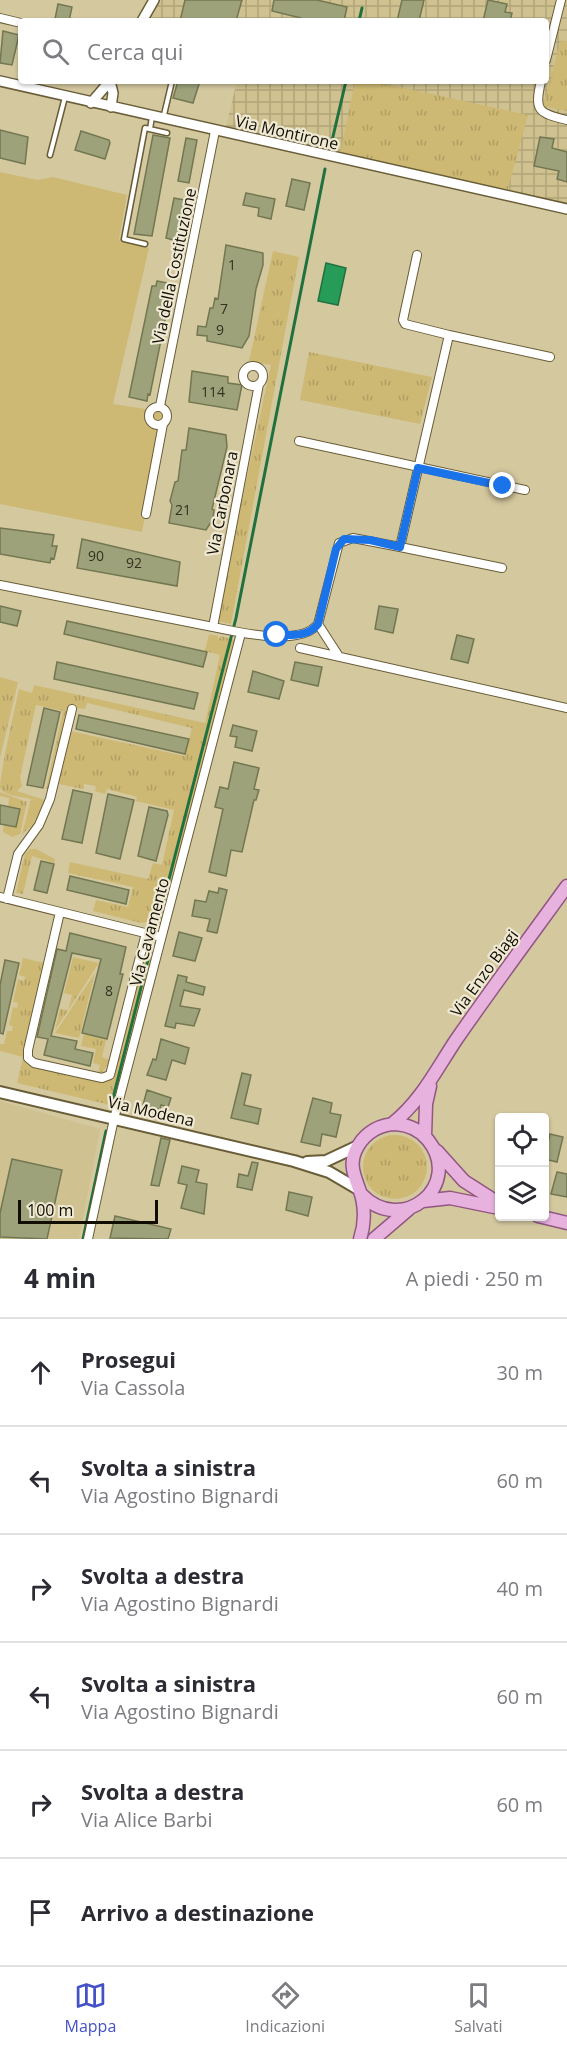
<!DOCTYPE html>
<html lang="it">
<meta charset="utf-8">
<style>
:root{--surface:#fff;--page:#f2f2f3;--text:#2b2b33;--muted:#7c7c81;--line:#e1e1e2;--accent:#4552c6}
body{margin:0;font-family:"Open Sans",sans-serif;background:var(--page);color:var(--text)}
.controls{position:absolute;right:18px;bottom:18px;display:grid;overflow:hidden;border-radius:6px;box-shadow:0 2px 4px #0004}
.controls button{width:54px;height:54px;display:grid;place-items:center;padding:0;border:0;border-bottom:2px solid var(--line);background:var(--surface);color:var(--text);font:30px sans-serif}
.scale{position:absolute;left:18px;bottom:15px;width:140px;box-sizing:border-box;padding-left:6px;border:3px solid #110d01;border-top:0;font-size:16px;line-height:21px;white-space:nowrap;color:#110d01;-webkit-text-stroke:4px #efe9d4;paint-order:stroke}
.stop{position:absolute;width:18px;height:18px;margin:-14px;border:4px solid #1a73e8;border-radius:50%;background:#fff}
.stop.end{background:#1a73e8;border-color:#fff;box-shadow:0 2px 6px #0008}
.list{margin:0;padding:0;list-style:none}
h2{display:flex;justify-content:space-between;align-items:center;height:78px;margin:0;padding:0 24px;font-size:26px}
h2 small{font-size:20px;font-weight:400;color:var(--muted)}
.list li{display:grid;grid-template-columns:39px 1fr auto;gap:18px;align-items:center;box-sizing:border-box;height:108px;padding:0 24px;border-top:2px solid var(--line)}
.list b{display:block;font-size:22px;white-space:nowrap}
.list p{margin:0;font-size:20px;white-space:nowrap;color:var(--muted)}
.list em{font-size:20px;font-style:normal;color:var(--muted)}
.icon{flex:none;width:33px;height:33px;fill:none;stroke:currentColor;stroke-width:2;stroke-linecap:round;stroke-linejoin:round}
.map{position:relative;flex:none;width:567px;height:1239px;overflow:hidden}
.search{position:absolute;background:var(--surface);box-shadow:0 2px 4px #0004;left:18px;right:18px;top:18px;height:66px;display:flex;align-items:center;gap:15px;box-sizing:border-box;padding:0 21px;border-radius:6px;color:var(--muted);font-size:22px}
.sheet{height:726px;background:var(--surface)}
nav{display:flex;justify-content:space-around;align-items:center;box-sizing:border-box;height:84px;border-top:2px solid var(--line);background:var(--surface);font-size:16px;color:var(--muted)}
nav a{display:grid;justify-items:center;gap:3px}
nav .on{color:var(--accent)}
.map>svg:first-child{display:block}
</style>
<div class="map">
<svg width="567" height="1239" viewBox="0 0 567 1239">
<defs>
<pattern id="industrial-grid" width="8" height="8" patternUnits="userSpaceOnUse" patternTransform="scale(1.5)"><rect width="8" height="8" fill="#cfc190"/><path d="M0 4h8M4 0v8" fill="none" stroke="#b1a57a"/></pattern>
<pattern id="grass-tufts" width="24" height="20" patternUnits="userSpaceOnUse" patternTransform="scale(1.5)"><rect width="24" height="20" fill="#ceb974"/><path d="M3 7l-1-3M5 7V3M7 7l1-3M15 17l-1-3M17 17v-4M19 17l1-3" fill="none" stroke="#b09e63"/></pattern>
</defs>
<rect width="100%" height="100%" fill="#d4c89f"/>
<path fill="#cfc190" d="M0 1101 100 1129 79 1239H0Z"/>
<path fill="url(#industrial-grid)" d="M159 0H567V210L225 130 237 81H546V21H147Z"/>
<path fill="url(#grass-tufts)" d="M561 40 567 41V111L543 106Z
M355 81H372L528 115 506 196 339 159Z
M273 251 299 257 231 624 216 621 271 365 249 361Z
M309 352 432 377 420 424 300 400Z
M209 634 218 636V640L221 636 235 640 163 917 160 921 141 923 93 911 96 900 128 907 133 887 68 873 70 862 148 879 153 863 162 865 174 810 136 801 137 797 107 789 105 794 95 791 96 786 84 784 83 789 59 784 70 731 185 756 192 728 87 703 85 709 70 707 66 712 49 789H46L63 711 36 705 20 777 22 786 17 791 45 800 33 825 22 834 31 799C23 797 4 796 0 788 0 773 15 708 19 689L32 693 34 685 205 723 220 655 205 651Z
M0 677 18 682 0 758Z
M0 792 27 802 20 834 12 837 3 832 4 825 16 827 20 809 8 807 9 798 0 796Z
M30 849H36L55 859 54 863 32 856 23 894 16 893 25 854Z
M146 948 155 949 114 1106 17 1083 23 1057 0 1051V1044H4L7 1031H12L13 1026 9 1025 13 1007 17 1008 18 1003 13 1002 18 979 24 981 25 977 19 975 23 958 45 963 23 1056 30 1064 106 1081 113 1078Z
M73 957 99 963 55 1030 60 1009 68 1010 72 995 64 993Z
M95 973 79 1038 55 1033Z
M84 1034 106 1040 102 1057 110 1060 103 1072 98 1073 100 1065 93 1063 96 1049 81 1046Z
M363 1167a32 32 0 1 1 64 0a32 32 0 1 1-64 0Z"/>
<path fill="#ceb974" d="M0 172 38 180 53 177 127 195 119 239 149 248 113 404 165 412 142 532 0 504Z"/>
<path fill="#279c59" stroke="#20713f" stroke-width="1.5" d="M326 263 346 268 338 305 318 301Z"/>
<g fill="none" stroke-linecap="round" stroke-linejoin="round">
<path stroke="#20713f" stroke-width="3" d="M359 21 362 8
M331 145 346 81
M158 922 236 618 325 169
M111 1106 151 948
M83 1239 106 1131"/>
</g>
<path fill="#9da27a" stroke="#737751" stroke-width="1.5" d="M185 0H242L236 21H180Z
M274 0H317L347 7 344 21H300L301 18 272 11Z
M402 0H424L419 21H397Z
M488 0 507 4 505 12 512 13 510 21H483Z
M58 4 72 7 69 21 55 19Z
M3 31 19 35 12 65 0 63Z
M178 81H200L193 103 173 98Z
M0 130 28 137 25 164 0 158Z
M81 131 109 140 110 143 105 159 75 150Z
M153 135 170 138 152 236 134 234Z
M540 137 554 139 552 148 567 152V182L557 179 559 171 534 166Z
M186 138 197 140 189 183 178 181Z
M292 179 310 183 304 210 286 206Z
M246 193 275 199 271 219 258 216 259 208 243 205Z
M174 198 185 200 177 241 166 238Z
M226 245 263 253V265L256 289 249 336 242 348 207 341V336L197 335 198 326 206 327 210 308H213L215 298 218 299Z
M157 281 168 283 167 289 171 290 150 395 148 394 147 401 129 397 152 286H156Z
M192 371 228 377V383L242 385 237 410 189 402Z
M189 428 226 435 227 447 212 509 214 510 213 519 206 530 169 523 172 505 170 501 175 482 178 481 182 450H186Z
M0 528 54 535 52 546H57L54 559 51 558 50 563 0 554Z
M82 539 180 562 177 586 77 568Z
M0 606 21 611 17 626 0 622Z
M379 606 398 609 393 633 375 629Z
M67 621 207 652 203 667 64 634Z
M457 635 474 639 468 663 451 659Z
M57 662 198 693 194 709 54 679Z
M295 662 322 667 318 686 291 680Z
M253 671 284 681 279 699 248 692Z
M44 708 60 712 43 788 27 785Z
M79 715 189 739 185 754 76 729Z
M233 725 257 731 252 751 235 747 237 737 230 736Z
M234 762 259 768 254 789 259 790 256 800H254L242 852 231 850 226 876 209 872 223 809 215 807 220 787 228 789Z
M73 790 92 794 82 843 62 839Z
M108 794 134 800 120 859 96 853Z
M0 805 20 809 16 827 0 824Z
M149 807 167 811 168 815 156 861 138 856Z
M41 861 54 864 47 893 34 890Z
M70 876 129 890 126 904 67 890Z
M219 888 227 890 217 933 207 931 210 919 192 916 195 900 206 902 209 891 218 893Z
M179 932 202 938 195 961 173 956Z
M70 933 126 947 120 974H123L107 1039 82 1033 101 959 72 953 51 1036 77 1041 75 1049 93 1053 90 1066 44 1055 48 1039 37 1037 57 949 66 951Z
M5 960 19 963 3 1034 0 1033V985Z
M178 975 187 977 186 982 205 987 203 995 184 990 180 1006 200 1009 194 1026 176 1023 175 1028 165 1026Z
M161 1039 189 1048 185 1064 172 1060 166 1080 147 1075 153 1059 156 1060Z
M242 1073 251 1075 244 1105 261 1109 258 1124 231 1118Z
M147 1090 171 1098 168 1107 161 1105 160 1110 143 1105Z
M313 1098 332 1103 330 1113 341 1115 336 1137 322 1134 320 1146 301 1142Z
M550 1134 563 1137 557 1162 544 1159Z
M161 1138 170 1140 159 1186 151 1185Z
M12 1159 62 1170 47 1239 0 1237V1213Z
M252 1162 258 1163 252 1190 237 1187 239 1174 248 1176Z
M182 1166 199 1170 196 1182 207 1184 204 1214 181 1208 187 1185 178 1183Z
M557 1172 567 1174V1197L551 1194Z
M289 1192 312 1197 308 1216 286 1210Z
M115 1216 171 1229 168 1239 110 1238Z"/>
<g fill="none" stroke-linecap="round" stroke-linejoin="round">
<g stroke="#695d38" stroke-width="7">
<path id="service" d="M163 119 172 81
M150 129 152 117
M50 155 65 97
M145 244 124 239 145 128 167 133"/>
</g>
<g stroke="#695d38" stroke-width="10">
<path id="minor" d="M0 18 21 23
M546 60 561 0
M541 81C534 111 538 113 567 120
M449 335 550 357
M243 376a10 10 0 1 1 20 0a10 10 0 1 1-20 0Z
M160 406 215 131
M149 416a9 9 0 1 1 18 0a9 9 0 1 1-18 0Z
M299 441 525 490
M146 514 163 424
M400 547 502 568
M0 585 213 627 259 384
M318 624 339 543 353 538 400 547 449 335 405 324 403 320 417 255
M213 627C238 632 300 647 318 624L338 655
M300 648 567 708
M0 897 161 937
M7 899 18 854 39 825 50 799 72 709
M60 912 28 1050V1058L34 1063 102 1078 110 1075 146 933
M88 1239 114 1119 241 633"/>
</g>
<g stroke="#695d38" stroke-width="12">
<path id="tertiary" d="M142 21 154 0
M0 81 567 209
M110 81 113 93 111 107
M91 103 110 81"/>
</g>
<g stroke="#695d38" stroke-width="14">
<path id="secondary" d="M0 1092 294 1161 329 1172 358 1189
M307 1162 326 1161 358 1146"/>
</g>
<g stroke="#925682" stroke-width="15">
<path id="primary" d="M392 1124C421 1101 436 1070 456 1040 492 988 530 937 567 886
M425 1136 426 1104 430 1086
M437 1151 464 1181 500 1204
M423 1201 450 1198 499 1208
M538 1216 567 1223
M360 1239C364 1227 365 1211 362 1198 357 1179 346 1166 358 1146 366 1132 381 1124 396 1124 409 1125 420 1130 428 1140 464 1185 402 1237 361 1194
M374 1239 409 1209"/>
</g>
<use href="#service" stroke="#fff" stroke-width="4"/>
<use href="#minor" stroke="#fff" stroke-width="8"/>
<use href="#tertiary" stroke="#fff" stroke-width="9"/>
<use href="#secondary" stroke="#fff" stroke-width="10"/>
<use href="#primary" stroke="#e7b2de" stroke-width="12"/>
</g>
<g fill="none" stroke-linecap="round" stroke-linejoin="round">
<path stroke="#1a73e8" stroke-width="8" d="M277 635C292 635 308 637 318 624L336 549 344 539 370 540 400 547 418 468 503 486"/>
</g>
<g text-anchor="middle" stroke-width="4.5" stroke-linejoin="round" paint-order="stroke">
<g font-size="14" fill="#34321f">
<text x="232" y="270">1</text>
<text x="224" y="314">7</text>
<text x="220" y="335">9</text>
<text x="213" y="397">114</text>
<text x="183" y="515">21</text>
<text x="96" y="561">90</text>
<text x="134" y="568">92</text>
<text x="109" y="996">8</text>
</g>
<g font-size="16" fill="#110d01" stroke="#efe9d4">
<text transform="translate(287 132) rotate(13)" y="6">Via Montirone</text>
<text transform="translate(174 266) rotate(-78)" y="6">Via della Costituzione</text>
<text transform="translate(222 503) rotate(-79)" y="6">Via Carbonara</text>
<text transform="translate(149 932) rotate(-75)" y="6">Via Cavamento</text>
<text transform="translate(484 973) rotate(-54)" y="6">Via Enzo Biagi</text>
<text transform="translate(151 1111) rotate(13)" y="6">Via Modena</text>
</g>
</g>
</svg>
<div class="controls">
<button><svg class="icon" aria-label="locate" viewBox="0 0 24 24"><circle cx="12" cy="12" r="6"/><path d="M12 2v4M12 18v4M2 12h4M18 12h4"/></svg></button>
<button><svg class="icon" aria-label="layers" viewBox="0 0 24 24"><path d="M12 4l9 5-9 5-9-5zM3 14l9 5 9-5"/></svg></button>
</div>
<div class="scale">100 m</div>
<div class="stop" style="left:277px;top:635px"></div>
<div class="stop end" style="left:503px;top:486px"></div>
<div class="search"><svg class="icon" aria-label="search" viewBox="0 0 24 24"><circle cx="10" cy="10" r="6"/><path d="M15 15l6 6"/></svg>Cerca qui</div>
</div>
<section class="sheet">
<h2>4 min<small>A piedi · 250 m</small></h2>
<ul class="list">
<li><svg class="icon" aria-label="ahead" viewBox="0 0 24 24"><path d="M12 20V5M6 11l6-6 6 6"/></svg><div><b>Prosegui</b><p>Via Cassola</p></div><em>30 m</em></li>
<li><svg class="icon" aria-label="left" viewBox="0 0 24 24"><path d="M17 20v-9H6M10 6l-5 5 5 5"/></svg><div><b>Svolta a sinistra</b><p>Via Agostino Bignardi</p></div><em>60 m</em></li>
<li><svg class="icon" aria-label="right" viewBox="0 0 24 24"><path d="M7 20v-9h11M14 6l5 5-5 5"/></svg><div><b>Svolta a destra</b><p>Via Agostino Bignardi</p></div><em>40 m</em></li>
<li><svg class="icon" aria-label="left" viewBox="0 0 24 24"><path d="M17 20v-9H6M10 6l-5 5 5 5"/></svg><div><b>Svolta a sinistra</b><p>Via Agostino Bignardi</p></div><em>60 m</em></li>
<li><svg class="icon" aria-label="right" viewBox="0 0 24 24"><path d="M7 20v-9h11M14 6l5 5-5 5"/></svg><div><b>Svolta a destra</b><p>Via Alice Barbi</p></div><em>60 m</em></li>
<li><svg class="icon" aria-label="arrive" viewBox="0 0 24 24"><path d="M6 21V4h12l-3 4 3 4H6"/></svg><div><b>Arrivo a destinazione</b></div></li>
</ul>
</section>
<nav>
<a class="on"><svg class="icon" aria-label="map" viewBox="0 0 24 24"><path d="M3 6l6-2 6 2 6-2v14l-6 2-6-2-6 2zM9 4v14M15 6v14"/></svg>Mappa</a>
<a><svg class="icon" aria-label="directions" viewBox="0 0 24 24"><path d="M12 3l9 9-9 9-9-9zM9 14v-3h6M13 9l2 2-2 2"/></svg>Indicazioni</a>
<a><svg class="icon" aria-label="saved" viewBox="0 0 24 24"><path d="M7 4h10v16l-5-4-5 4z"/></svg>Salvati</a>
</nav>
